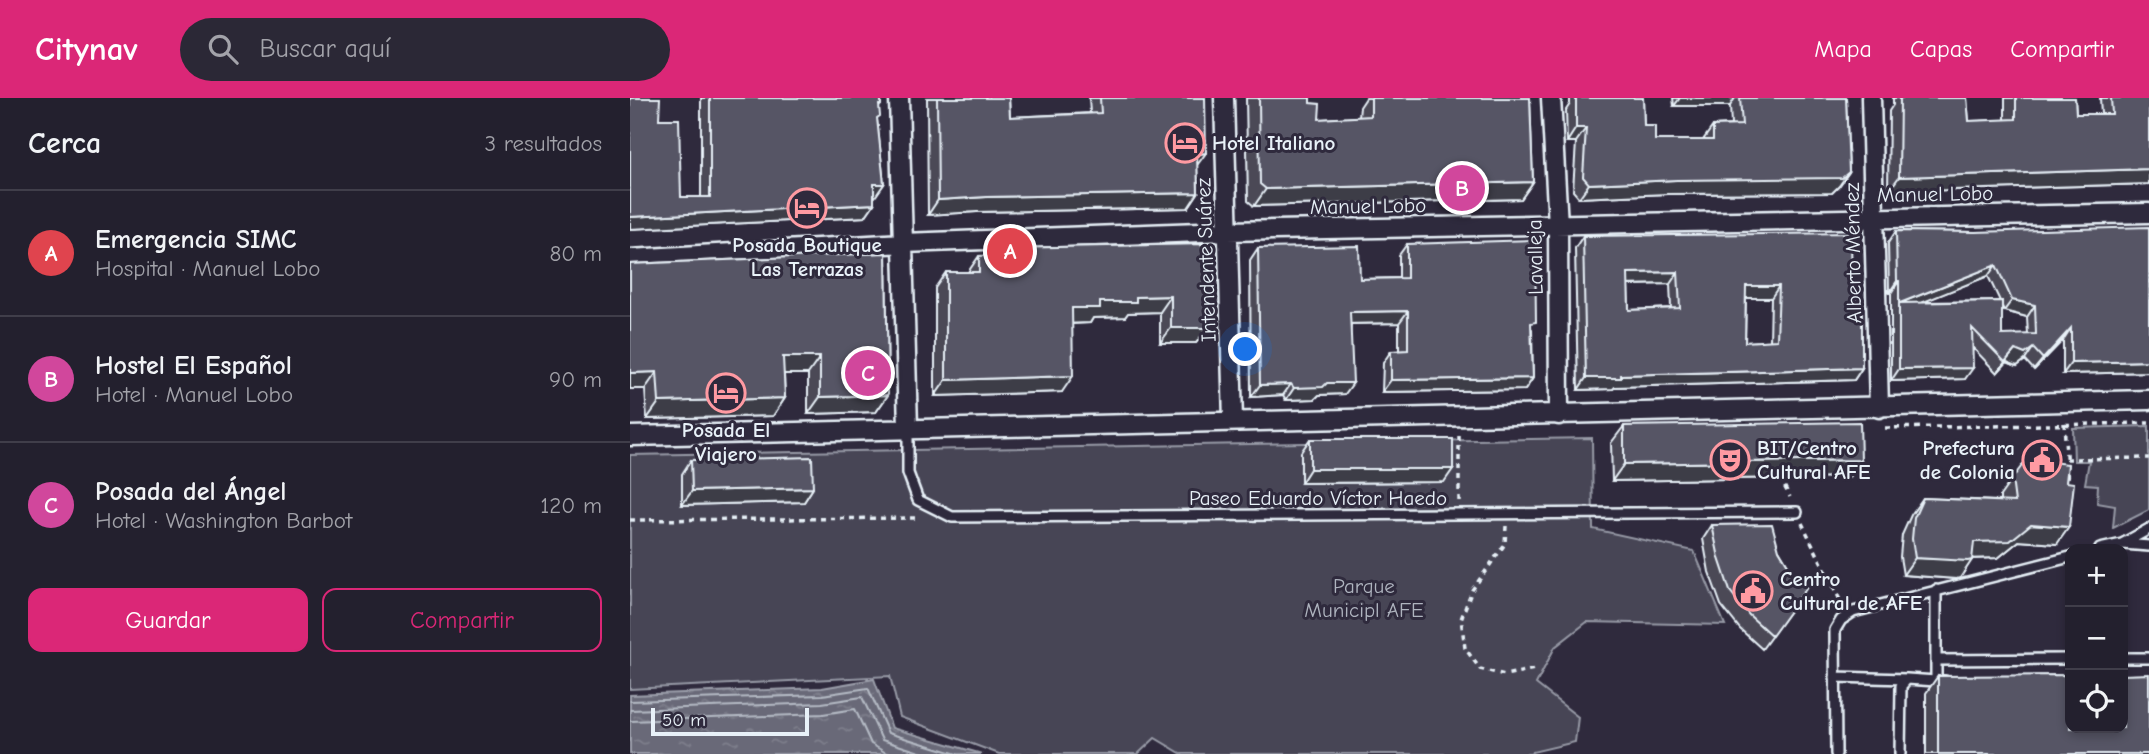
<!DOCTYPE html>
<html lang="es">
<meta charset="utf-8">
<style>
:root{--surface:#23202e;--page:#2b2836;--text:#f1f3f6;--muted:#a3a3aa;--line:#403e4a;--accent:#db2777}
body{margin:0;font-family:"Comic Neue",sans-serif;background:var(--page);color:var(--text)}
.controls{position:absolute;right:21px;bottom:21px;display:grid;overflow:hidden;border-radius:14px;box-shadow:0 4px 10px #0003}
.controls button{width:63px;height:63px;display:grid;place-items:center;padding:0;border:0;border-bottom:2px solid var(--line);background:var(--surface);color:var(--text);font:35px sans-serif}
.scale{position:absolute;left:21px;bottom:18px;width:158px;box-sizing:border-box;padding-left:7px;border:4px solid #e8f1f8;border-top:0;font-size:19px;line-height:24px;white-space:nowrap;color:#e8f1f8;-webkit-text-stroke:5px #2f2a3d;paint-order:stroke}
.you{position:absolute;left:616px;top:252px;width:24px;height:24px;margin:-18px;border:5px solid #fff;border-radius:50%;background:#1a73e8;box-shadow:0 0 0 10px #1a73e833}
.badge{display:grid;place-items:center;width:46px;height:46px;border-radius:50%;background:var(--accent);color:#fff;font-size:23px;font-weight:700}
.pin{position:absolute;translate:-50% -50%;border:4px solid #fff;box-shadow:0 2px 7px #0006}
.list{margin:0;padding:0;list-style:none}
h2{display:flex;justify-content:space-between;align-items:center;height:91px;margin:0;padding:0 28px;font-size:30px}
h2 small{font-size:23px;font-weight:400;color:var(--muted)}
.list li{display:grid;grid-template-columns:46px 1fr auto;gap:21px;align-items:center;box-sizing:border-box;height:126px;padding:0 28px;border-top:2px solid var(--line)}
.list b{display:block;font-size:26px;white-space:nowrap}
.list p{margin:0;font-size:23px;white-space:nowrap;color:var(--muted)}
.list em{font-size:23px;font-style:normal;color:var(--muted)}
.actions{display:flex;gap:14px;padding:21px 28px}
.actions a{flex:1;padding:16px 0;border:2px solid var(--accent);border-radius:14px;text-align:center;font-size:24px;color:var(--accent)}
.actions .main{background:var(--accent);color:#fff}
.icon{flex:none;width:38px;height:38px;fill:none;stroke:currentColor;stroke-width:2;stroke-linecap:round;stroke-linejoin:round}
.map{position:relative;flex:none;width:1519px;height:656px;overflow:hidden}
header{display:flex;align-items:center;gap:42px;box-sizing:border-box;height:98px;padding:0 35px;background:var(--accent);color:#fff}
header strong{font-size:33px}
nav{display:flex;gap:38px;margin-inline-start:auto;font-size:24px}
.search{width:490px;height:63px;background:var(--page);display:flex;align-items:center;gap:18px;box-sizing:border-box;padding:0 24px;border-radius:38px;color:var(--muted);font-size:26px}
main{display:flex}
aside{flex:1;background:var(--surface)}
.map>svg:first-child{display:block}
</style>
<header>
<strong>Citynav</strong>
<div class="search"><svg class="icon" aria-label="search" viewBox="0 0 24 24"><circle cx="10" cy="10" r="6"/><path d="M15 15l6 6"/></svg>Buscar aquí</div>
<nav><a>Mapa</a><a>Capas</a><a>Compartir</a></nav>
</header>
<main>
<aside>
<h2>Cerca<small>3 resultados</small></h2>
<ul class="list">
<li><span class="badge" style="background:#e0444e">A</span><div><b>Emergencia SIMC</b><p>Hospital · Manuel Lobo</p></div><em>80 m</em></li>
<li><span class="badge" style="background:#d1479c">B</span><div><b>Hostel El Español</b><p>Hotel · Manuel Lobo</p></div><em>90 m</em></li>
<li><span class="badge" style="background:#d1479c">C</span><div><b>Posada del Ángel</b><p>Hotel · Washington Barbot</p></div><em>120 m</em></li>
</ul>
<div class="actions"><a class="main">Guardar</a><a>Compartir</a></div>
</aside>
<div class="map">
<svg width="1519" height="656" viewBox="0 0 1519 656">
<defs>
<pattern id="water-ripples" width="26" height="14" patternUnits="userSpaceOnUse" patternTransform="scale(1.75)"><rect width="26" height="14" fill="#696978"/><path d="M2 4q2-2 4 0t4 0M15 11q2-2 4 0t4 0" fill="none" stroke="#7e7f8c"/></pattern>
</defs>
<rect width="100%" height="100%" fill="#2f2a3d"/>
<filter id="ink" filterUnits="userSpaceOnUse"><feTurbulence type="fractalNoise" baseFrequency=".0143" numOctaves="2"/><feDisplacementMap in="SourceGraphic" scale="14" xChannelSelector="R" yChannelSelector="G"/><feConvolveMatrix kernelMatrix="1 2 1 2 8 2 1 2 1" color-interpolation-filters="sRGB"/></filter>
<g filter="url(#ink)">
<path fill="#464455" stroke="#979aa6" stroke-width="2" d="M1519 328V412L1483 430 1485 408 1467 405 1468 387 1455 386 1459 363H1444L1443 330Z
M962 340 963 431 1064 453 1095 527 957 524 925 549 906 586 948 619 945 644 902 654 901 656H552L525 640 508 656H369L270 619 260 578 0 591V357Z"/>
<path fill="url(#water-ripples)" stroke="#9c9fab" stroke-width="2" d="M244 581 262 630 352 656H0V597L192 590Z"/>
<g fill="none" stroke-linecap="round" stroke-linejoin="round">
<path stroke="#b5bbc5" stroke-width="2" d="M0 603 192 597 238 590 258 635 327 656
M0 612 192 605 232 599 252 642 296 656
M0 623 193 616 225 611 241 646 258 656"/>
<g stroke="#e8f1f8" stroke-width="14">
<path id="lane" d="M278 330V375L288 402 322 419 1167 414
M1493 446 1519 448
M1470 451 1492 446 1519 431
M1306 492V583H1315
M1493 560H1519
M1306 562 1440 561
M1205 579 1277 581
M1206 656 1205 532 1211 522 1223 514 1440 459
M1270 656 1271 588 1277 581 1306 583"/>
</g>
<g stroke="#e8f1f8" stroke-width="23">
<path id="street" d="M269 0 278 330
M594 0 603 323
M921 0 928 127 929 317
M1241 0 1249 310
M0 161 273 145 598 133 1519 115
M0 338 1519 302"/>
</g>
<path stroke="#e8f1f8" stroke-width="3.5" stroke-dasharray="5 5" stroke-linecap="butt" d="M1434 325 1438 387
M1255 330 1519 325
M829 338V404
M1436 361 1519 360
M1150 380 1160 399
M0 422 288 420
M1172 425 1212 506
M876 428 875 446 842 492 831 521 835 550 850 571 875 577 905 571"/>
<use href="#lane" stroke="#2f2a3d" stroke-width="9"/>
<use href="#street" stroke="#2f2a3d" stroke-width="18"/>
</g>
<path fill="#4b4957" stroke="#e8f1f8" stroke-width="2" fill-rule="evenodd" d="M71 0H251V7L249 9 247 21 254 86 244 99V106L235 119 0 131 29 21 51 99H71Z
M297 0H379L380 19 460 15 459 0H575L567 67 568 95 558 110 347 114 298 117Z
M616 0H680V5L689 21 729 19 730 9 736 0H900L903 84 891 101 624 108 618 103Z
M940 0H1013L1014 28 1025 42H1073L1083 28 1101 27 1100 8H1044L1043 0H1216L1219 74 1209 88 1202 95 1037 96 949 100 943 93 946 44H937L936 12 940 6Z
M1263 0H1337L1339 23 1375 22V0H1445L1446 16H1471L1470 0H1519V86L1258 94 1259 13 1263 7Z
M1266 133 1345 134 1519 274 1433 276V242L1404 272 1395 262 1387 268 1377 264 1367 275 1343 250 1335 281 1261 283V195H1259L1258 145ZM1358 178 1370 203 1292 204ZM1372 208 1374 213 1397 219 1398 237H1372Z
M953 138 1222 200 1232 270 1224 282 985 289 983 291 948 292 945 150ZM1040 186 1041 210 999 212 998 187ZM1116 200H1141L1140 243 1115 244Z
M576 146 577 230 566 245H530V214L498 215 495 219 463 220 460 225 442 226 432 294 305 298V190L316 174H338L349 158H368L373 150Z
M777 146 902 231 903 280 895 292 752 294 753 265 761 253H769V225L721 226 715 296 689 297 685 301 656 302 653 297 621 299 620 162 628 150 730 181 769 180V157Z
M256 155 258 297 246 314 178 316V276H154L155 300 143 318 17 321 15 291H0V166Z
M994 328 1219 379 982 383 981 345Z
M680 341 814 384 671 385V354Z
M61 362 183 390 174 404 52 407V376Z
M1382 381 1427 446 1389 443 1368 460 1342 461 1330 480 1326 481 1273 477 1270 459 1272 437 1281 417 1293 400 1370 403V398Z
M1082 427 1149 452 1161 472 1178 488 1132 551 1110 531 1091 507 1079 474 1073 441Z
M1308 578 1519 656H1296V595Z"/>
<path fill="#3d3c47" stroke="#e8f1f8" stroke-width="2" d="M1050 0H1105L1100 8H1044Z
M946 30H956L946 44H937Z
M576 55 565 70 567 56Z
M1519 71V86L1258 94 1269 79Z
M1219 74 1209 88 1202 95 1037 96 949 100 959 86Z
M903 84 891 101 624 108 636 91Z
M244 86H254L245 99H235Z
M568 95 558 110 347 114 298 117 308 102 357 99Z
M244 106 235 119 0 131V119Z
M1366 167 1358 178 1269 214 1270 205Z
M1048 174 1040 186 990 187 998 175Z
M1267 183H1269L1261 195H1259Z
M1116 188H1149L1141 200H1108Z
M541 198 530 214 498 215 495 219 463 220 460 225 431 226 442 210 470 204 506 199Z
M1382 202 1405 207 1397 219 1374 213Z
M778 213 769 225 712 226 720 214Z
M541 230H577L566 245H530Z
M1441 230 1433 242 1404 272 1413 261Z
M1403 250 1395 262 1387 268 1377 264 1367 275 1375 264 1385 252Z
M153 259H190L178 276H141Z
M1519 263V274L1433 276 1441 265Z
M1232 270 1224 282 985 289 983 291 948 292 956 280 991 277Z
M1343 270 1335 281 1261 283 1269 271Z
M27 274 15 291H0V275Z
M443 278 432 294 305 298 316 282Z
M903 280 895 292 752 294 761 282Z
M697 285H723L715 296 689 297 685 301 656 302 664 290Z
M661 286 653 297 621 299 630 287Z
M258 297 246 314 178 316 190 299Z
M155 300 143 318 17 321 29 304Z
M1231 362 1219 379 982 383 994 366Z
M680 371H823L814 384 671 385Z
M183 390 174 404 52 407 62 393Z
M1401 426 1439 429 1427 446 1389 443 1368 460 1332 461 1344 444Z
M1285 460 1342 462 1330 480 1326 481 1273 477Z"/>
<path fill="#575565" stroke="#e8f1f8" stroke-width="2" fill-rule="evenodd" d="M0 0H30L29 21H49L51 99H80V0H251V7H249L250 18 247 20 254 86H244V106L0 119Z
M307 0H379L380 19 471 15 470 0H575L576 55 567 56 568 95 357 99 308 102Z
M629 0H680V5L690 6 689 21 741 18V0H900L903 84 636 91 630 86Z
M946 0H1013L1014 28H1025V42H1083V28L1112 27 1110 0H1216L1219 74 1212 80 1047 82 959 86 953 79 956 30H946Z
M1270 0H1337L1339 23 1386 21V0H1445L1446 16H1482L1481 0H1519V71L1269 79Z
M1519 129V263L1441 265V230L1413 261 1403 250 1395 256 1385 252 1375 264 1342 230 1343 270 1269 271V183H1267L1266 133 1345 134ZM1366 167 1382 202 1405 207 1406 236 1372 237V203L1270 205Z
M1221 135 1222 200H1227L1228 215H1232V270L991 277V280H956L953 138ZM1048 174 1050 210 999 212 998 175ZM1116 188H1149L1147 242 1115 244Z
M905 142 906 224 901 225 903 280 761 282V253L778 252V213L720 214 723 285H697L693 289 664 290 661 286 630 287 628 150 729 148 730 181 777 180V146Z
M576 146 577 230H541V198L506 199V204H470V210H442L443 278 316 282V174H349V158L372 157 373 150Z
M256 155 258 297 190 299V259H153L155 300 29 304 27 274 0 275V166Z
M1230 324 1231 362 994 366V328Z
M680 341H823V371H680Z
M182 359 183 390 62 393 61 362Z
M1397 361 1438 366 1436 384 1444 385 1439 429 1401 426 1380 443 1344 444 1342 462 1338 463 1285 460 1282 441 1284 420 1293 400 1385 404 1382 381Z
M1142 426 1149 452 1161 472 1178 488 1142 538 1119 517 1100 493 1089 460 1082 427Z
M1519 576V656H1308V578L1440 577V630H1493V577Z"/>
</g>
<defs>
<g id="hotel-ring" transform="scale(2.0125)"><circle r="9.5" fill="#2f2a3d" stroke="#ff9aa2" stroke-width="1.5"/><path d="M-6-4.5h1.5V1H6V5H4.5V3h-9V5H-6ZM-4 0a1.8 1.8 0 1 1 3.6 0ZM.5 0V-2.5h3Q6-2.5 6 0Z" fill="#ff9aa2"/></g>
<g id="theatre-ring" transform="scale(2.0125)"><circle r="9.5" fill="#2f2a3d" stroke="#ff9aa2" stroke-width="1.5"/><path d="M-5-5.5Q0-4 5-5.5V0Q5 5 0 6Q-5 5-5 0ZM-3.3-2.5H-1v1.5H-3.3ZM1-2.5H3.3v1.5H1ZM-2.8 1Q0 5.5 2.8 1Z" fill="#ff9aa2"/></g>
<g id="civic-ring" transform="scale(2.0125)"><circle r="9.5" fill="#2f2a3d" stroke="#ff9aa2" stroke-width="1.5"/><path d="M-.6-6.5H3V-4.5H.6V-3L4-1V1h2V6H-6V1h2V-1L-.6-3ZM-1.2 2.5V6h2.4V2.5Z" fill="#ff9aa2"/></g>
</defs>
<g fill-rule="evenodd">
<use href="#hotel-ring" x="555" y="45"/>
<use href="#hotel-ring" x="177" y="110"/>
<use href="#hotel-ring" x="96" y="295"/>
<use href="#theatre-ring" x="1100" y="362"/>
<use href="#civic-ring" x="1412" y="362"/>
<use href="#civic-ring" x="1123" y="493"/>
</g>
<g text-anchor="middle" stroke-width="6" stroke-linejoin="round" paint-order="stroke">
<g font-size="21" font-weight="bold" fill="#e8f1f8" stroke="#2f2a3d" text-anchor="start">
<text x="582" y="52">Hotel Italiano</text>
<text x="177" y="154" text-anchor="middle">Posada Boutique<tspan x="177" dy="24">Las Terrazas</tspan></text>
<text x="96" y="339" text-anchor="middle">Posada El<tspan x="96" dy="24">Viajero</tspan></text>
<text x="1127" y="357">BIT/Centro<tspan x="1127" dy="24">Cultural AFE</tspan></text>
<text x="1385" y="357" text-anchor="end">Prefectura<tspan x="1385" dy="24">de Colonia</tspan></text>
<text x="1150" y="488">Centro<tspan x="1150" dy="24">Cultural de AFE</tspan></text>
</g>
<g font-size="21" fill="#e8f1f8" stroke="#2f2a3d">
<text transform="translate(1305 96) rotate(-1)" y="7">Manuel Lobo</text>
<text transform="translate(738 108) rotate(-1)" y="7">Manuel Lobo</text>
<text transform="translate(1223 155) rotate(-91)" y="7">Alberto Méndez</text>
<text transform="translate(905 159) rotate(-91)" y="7">Lavalleja</text>
<text transform="translate(576 162) rotate(-92)" y="7">Intendente Suárez</text>
<text x="688" y="407">Paseo Eduardo Víctor Haedo</text>
</g>
<g font-size="21" fill="#afb4bf" stroke="#2f2a3d">
<text x="734" y="495">Parque<tspan x="734" dy="24">Municipl AFE</tspan></text>
</g>
</g>
</svg>
<div class="controls">
<button>+</button>
<button>−</button>
<button><svg class="icon" aria-label="locate" viewBox="0 0 24 24"><circle cx="12" cy="12" r="6"/><path d="M12 2v4M12 18v4M2 12h4M18 12h4"/></svg></button>
</div>
<div class="scale">50 m</div>
<div class="you"></div>
<div class="pin badge" style="left:380px;top:153px;background:#e0444e">A</div>
<div class="pin badge" style="left:832px;top:90px;background:#d1479c">B</div>
<div class="pin badge" style="left:238px;top:275px;background:#d1479c">C</div>
</div>
</main>
